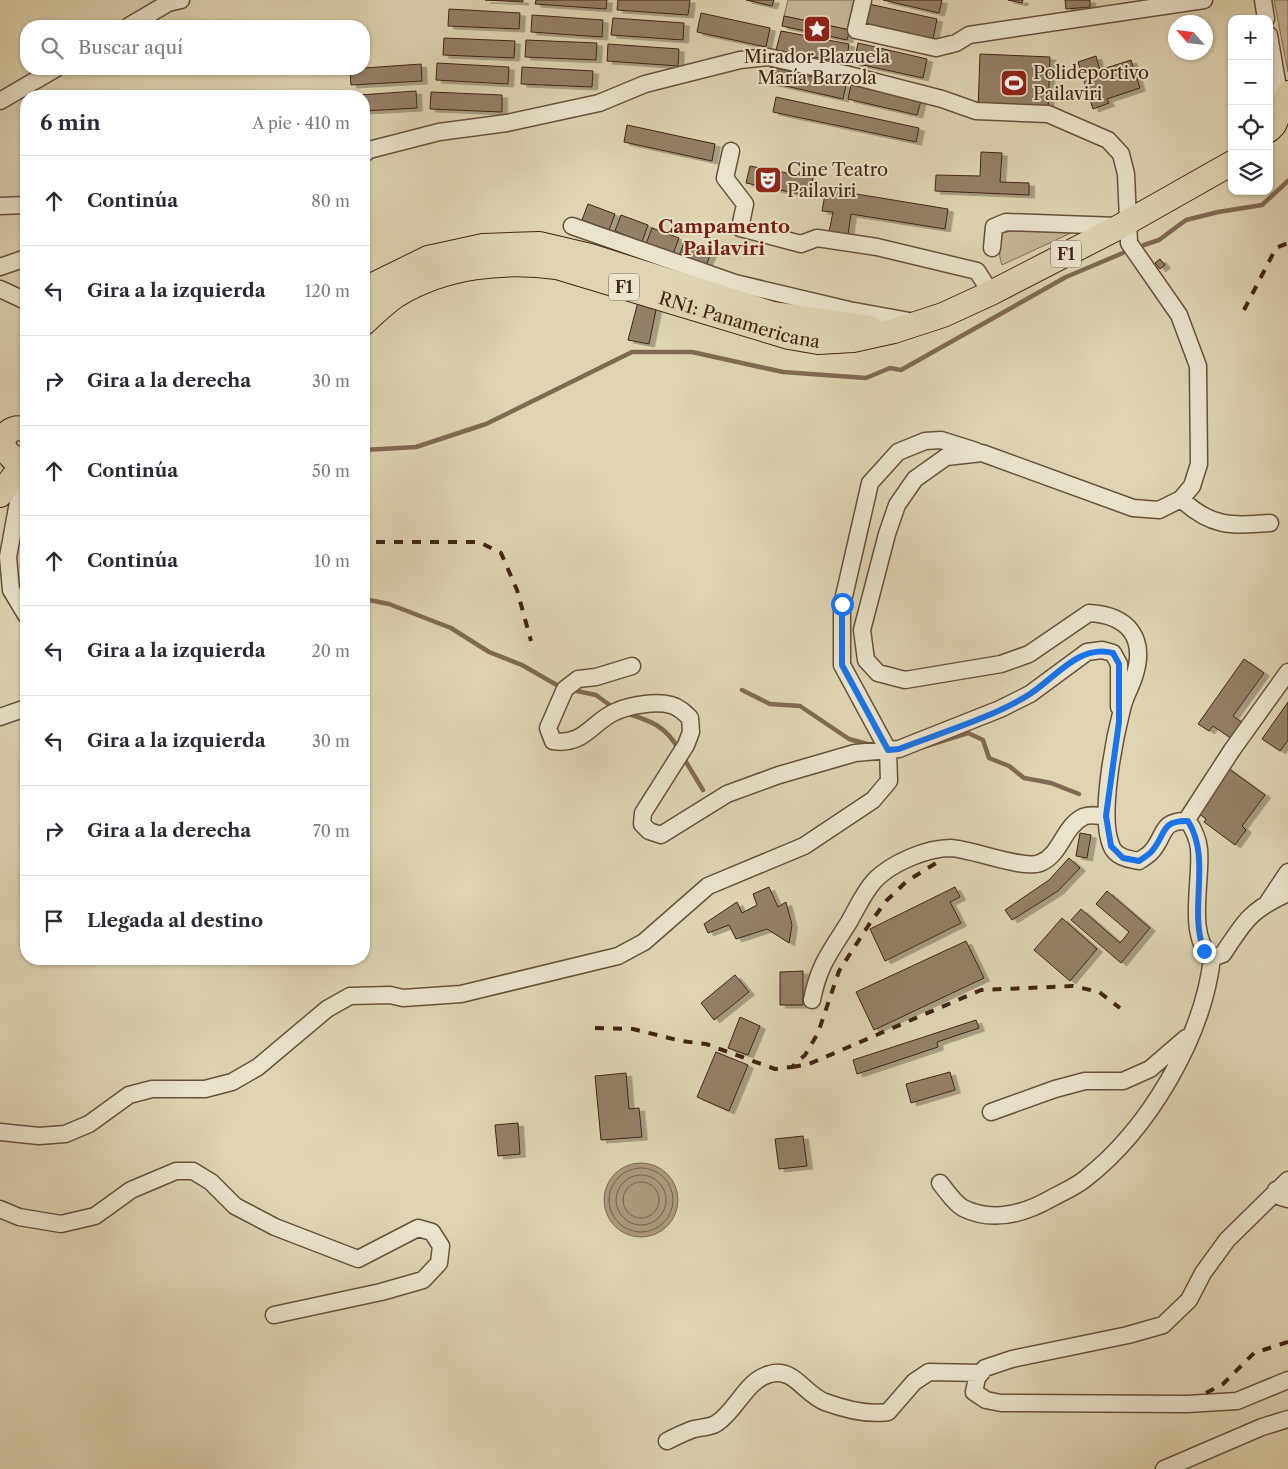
<!DOCTYPE html>
<html lang="es">
<meta charset="utf-8">
<style>
:root{--surface:#fff;--page:#f7f7f7;--text:#2b2b33;--muted:#7c7c81;--line:#e1e1e2}
body{margin:0;font-family:"Libre Caslon Text",serif;background:var(--page);color:var(--text)}
.controls{position:absolute;right:15px;top:15px;display:grid;overflow:hidden;border-radius:10px;box-shadow:0 1px 4px #0004}
.controls button{width:45px;height:45px;display:grid;place-items:center;padding:0;border:0;border-bottom:1px solid var(--line);background:var(--surface);color:var(--text);font:25px sans-serif}
.compass{position:absolute;left:1168px;top:15px;width:45px;height:45px;border-radius:50%;background:var(--surface);box-shadow:0 1px 4px #0004;rotate:297deg}
.stop{position:absolute;width:15px;height:15px;margin:-11px;border:4px solid #1a73e8;border-radius:50%;background:#fff}
.stop.end{background:#1a73e8;border-color:#fff;box-shadow:0 1px 5px #0008}
.list{margin:0;padding:0;list-style:none}
h2{display:flex;justify-content:space-between;align-items:center;height:65px;margin:0;padding:0 20px;font-size:21px}
h2 small{font-size:16px;font-weight:400;color:var(--muted)}
.list li{display:grid;grid-template-columns:32px 1fr auto;gap:15px;align-items:center;box-sizing:border-box;height:90px;padding:0 20px;border-top:1px solid var(--line)}
.list b{display:block;font-size:19px;white-space:nowrap}
.list em{font-size:16px;font-style:normal;color:var(--muted)}
.icon{flex:none;width:28px;height:28px;fill:none;stroke:currentColor;stroke-width:2;stroke-linecap:round;stroke-linejoin:round}
.map{position:relative;flex:none;width:1288px;height:1469px;overflow:hidden}
.search{position:absolute;background:var(--surface);box-shadow:0 1px 4px #0004;left:20px;top:20px;width:350px;height:55px;display:flex;align-items:center;gap:12px;box-sizing:border-box;padding:0 18px;border-radius:20px;color:var(--muted);font-size:19px}
.panel{position:absolute;background:var(--surface);box-shadow:0 1px 4px #0004;left:20px;top:90px;width:350px;height:875px;border-radius:20px}
.map>svg:first-child{display:block}
</style>
<div class="map">
<svg width="1288" height="1469" viewBox="0 0 1288 1469">
<defs>
<filter id="shadow"><feDropShadow dx="5.5" dy="3" stdDeviation="0" flood-color="#0004"/></filter>
</defs>
<rect width="100%" height="100%" fill="#dfd5b2"/>
<filter id="stains"><feTurbulence type="fractalNoise" baseFrequency=".004" numOctaves="4"/><feColorMatrix values="0 0 0 0 .2 0 0 0 0 .09 0 0 0 0 .02 0 0 0 .5 -.17"/></filter>
<radialGradient id="worn" r=".72"><stop offset=".6" stop-color="#630" stop-opacity="0"/><stop offset="1" stop-color="#630" stop-opacity=".3"/></radialGradient>
<path fill="#c4b797" stroke="#836d56" d="M788 0H856L850 30 784 16Z
M1274 0H1288V72Z
M1012 231 1073 232 1002 265C998 255 999 243 1003 233Z"/>
<path fill="#aa987d" stroke="#806953" d="M604 1200a37 37 0 1 1 74 0a37 37 0 1 1-74 0Z"/>
<g fill="none" stroke-linecap="round" stroke-linejoin="round">
<path stroke="#765e49" stroke-width="1" d="M609 1200a32 32 0 1 1 64 0a32 32 0 1 1-64 0Z
M616 1200a25 25 0 1 1 50 0a25 25 0 1 1-50 0Z
M623 1200a18 18 0 1 1 36 0a18 18 0 1 1-36 0Z"/>
<path stroke="#806953" stroke-width="4.5" d="M1144 245 1159 240 1186 220 1218 212 1262 205 1288 181
M364 450 416 447 486 424 632 352H692L783 372 866 378 890 368 901 370 1066 277 1123 253
M25 557 26 558
M364 599 389 604 451 628 489 652 522 665 562 688
M572 690 596 695 615 709
M742 690 770 704 800 706 849 739 871 745
M626 713C651 721 666 726 679 750
M923 747 968 733 983 740 989 758 1009 766 1024 778 1051 783 1079 794
M683 757 703 790"/>
</g>
<path fill="#948067" stroke="#422315" filter="url(#shadow)" d="M485 0H523V2Z
M536 0H607L606 9 535 4Z
M618 0H690L688 15 617 10Z
M746 0H774L772 6Z
M883 0H942L939 13Z
M1008 0H1023L1022 3Z
M1065 0H1090V7L1066 9Z
M869 4 937 19 933 39 864 23Z
M449 9 520 13 519 29 448 26Z
M701 13 770 28 766 47 697 32Z
M532 15 603 20 602 37 531 32Z
M784 16 850 30 847 40 782 26Z
M613 18 684 23 683 40 611 35Z
M781 31 849 44 846 63 776 50Z
M444 38 515 41 514 58 443 55Z
M526 40 597 43 596 60 525 57Z
M858 43 927 59 923 78 854 63Z
M608 44 679 49 678 66 607 61Z
M980 54 1050 57 1048 111 978 109Z
M1096 56 1100 70 1131 60 1140 88 1107 99 1109 103 1093 109 1078 62Z
M437 63 509 67 508 84 436 80Z
M421 64 422 81 351 85 350 69Z
M522 67 593 71 592 87 521 84Z
M771 67 846 85 843 99 768 82Z
M851 85 921 101 917 115 848 99Z
M416 91 417 108 364 111V96H345Z
M431 92 502 95V112L430 109Z
M776 97 919 128 916 142 773 112Z
M627 125 715 144 712 161 624 142Z
M981 152 1002 153 1000 182 1029 183V195L935 191 936 175 980 176Z
M750 166 813 178 810 196 746 183Z
M826 189 948 209 945 229 851 214 848 235 829 232 833 212 822 211Z
M588 204 615 214 609 230 582 220Z
M621 215 648 225 642 242 615 231Z
M652 228 679 238 673 254 646 244Z
M685 240 712 250 706 266 679 256Z
M1160 259 1165 265 1160 269 1155 263Z
M638 302 657 305 649 344 628 340Z
M1244 659 1264 673 1233 716 1243 723 1232 739 1213 726 1209 731 1198 724Z
M1288 702V740L1280 751 1262 739Z
M1225 766 1265 795 1242 826 1246 830 1235 845 1204 822 1206 819 1193 809Z
M1080 833 1091 835 1087 858 1076 856Z
M1069 858 1080 868 1058 891 1012 920 1005 910 1049 880Z
M769 887 778 907 786 902 792 925 789 943 767 929 736 939 729 925 708 933 704 924 737 902 742 913 757 905 753 894Z
M955 887 960 897 950 902 961 923 885 961 870 929Z
M1107 891 1150 928 1121 963 1071 920 1081 909 1120 943 1129 932 1096 904Z
M1062 918 1097 949 1070 981 1034 950Z
M966 941 984 978 874 1030 856 992Z
M803 971V1005H780V972Z
M735 975 749 992 714 1020 701 1003Z
M740 1017 760 1026 748 1055 728 1048Z
M976 1020 979 1028 937 1042 938 1047 857 1074 853 1060Z
M716 1052 748 1065 729 1111 697 1097Z
M950 1072 955 1090 911 1103 906 1084Z
M626 1073 629 1109 639 1108 642 1137 601 1140 595 1076Z
M518 1123 520 1154 498 1156 495 1125Z
M803 1136 807 1166 779 1169 775 1139Z"/>
<g fill="none" stroke-linecap="round" stroke-linejoin="round">
<g stroke="#69503c" stroke-width="19">
<path id="minor" d="M863 0 856 30 936 48 956 43 969 35 1204 0
M1263 0 1266 19
M129 26 168 3 181 0
M1269 35 1281 105
M0 101 55 69
M731 151 725 178 745 204 740 228 801 244 817 238 877 247 977 271 991 293
M364 154 369 150 439 132 507 123 599 103 645 84 740 60 768 57 845 74 942 99 976 111 1048 114 1108 140 1121 154 1126 174 1129 243 1179 315 1198 366 1199 464 1192 486 1181 499 1159 510 1133 508 982 453 946 457 915 479 897 505 887 534 862 630 866 660 878 673 905 680 1001 664 1029 654 1089 613C1128 615 1147 638 1134 677 1131 687 1124 698 1122 709 1114 740 1099 816 1111 845 1115 857 1128 859 1139 861 1143 858 1149 855 1152 851 1166 835 1160 820 1188 821 1194 830 1198 838 1199 849 1202 881 1186 936 1212 958L1223 954C1245 920 1251 910 1288 893
M0 206 26 205
M572 226 735 283 849 310 915 322
M992 248 994 227 1006 222 1117 226
M0 267 26 258
M0 289 26 301
M25 464 8 557 11 590 26 615
M1181 499C1211 527 1230 526 1270 523
M632 666 596 677 578 679 565 689 548 728 553 741C585 746 592 721 617 711 631 705 656 701 671 705 679 707 685 713 690 718L691 732 686 745 643 813 642 824 649 831 661 835 727 794 779 775 855 753 899 749 1000 709 1030 694 1087 652 1102 650 1113 653 1119 664V707
M0 717 26 708
M1186 821 1232 750 1288 672
M1268 902 1288 872
M812 1000C819 964 831 951 849 922 857 908 864 892 875 880 892 863 926 848 951 848 972 849 1023 870 1040 863 1061 855 1063 827 1083 817 1088 814 1099 816 1106 816
M991 1112 1055 1089 1085 1081H1123L1150 1069 1186 1038
M0 1132 39 1136 65 1134 89 1124 129 1095 152 1089H205L232 1082 258 1067 327 1009 350 996 390 995 403 998 461 994 618 956 644 942 708 886 804 846 873 800 889 781 888 750 842 665V605L870 483 898 452 925 441 941 440 976 451
M1288 1180 1227 1240 1203 1273 1189 1300 1163 1325 1128 1335 1012 1359 985 1368 977 1378 974 1392 986 1400 1001 1403 1187 1404 1237 1401 1288 1380
M940 1183C946 1190 954 1203 963 1208 993 1223 1024 1214 1052 1198 1063 1192 1075 1187 1085 1179 1148 1130 1203 1038 1212 958
M1276 1190 1281 1197 1288 1199
M0 1209 19 1217 61 1224 95 1216 131 1190 176 1171H193L211 1182 235 1206 275 1227 358 1259 418 1228 432 1232 441 1246 439 1263 423 1280 381 1292 274 1315
M667 1441C675 1437 683 1433 691 1430 699 1427 710 1428 717 1423 737 1410 746 1380 770 1374 794 1367 804 1394 825 1402 844 1409 868 1415 888 1412L914 1382 929 1372 981 1373
M1164 1469 1262 1427 1288 1419"/>
</g>
<g stroke="#422315" stroke-width="26">
<g id="highway">
<path d="M1269 130 1274 125 1288 93"/>
<path d="M364 294 377 283 428 258 483 246 539 244 590 256 773 314 870 328"/>
<path id="s1" d="M364 323C374 314 385 303 397 295 445 266 503 260 557 267L789 337 818 342 853 340 894 331 943 315 991 293 1119 227 1232 163"/>
<path d="M26 430C14 425 3 432 3 446L11 457 20 459 26 457"/>
<path d="M0 495 16 473 20 459"/>
</g>
</g>
<use href="#minor" stroke="#eae4cd" stroke-width="16"/>
<use href="#highway" stroke="#dfd5b2" stroke-width="24"/>
<path stroke="#422315" stroke-width="4" stroke-dasharray="9 9" stroke-linecap="butt" d="M1244 310 1276 248 1288 243
M376 542H479L501 553 517 590 531 641
M595 1028 633 1029 681 1041 706 1044 775 1069 792 1067 805 1055 818 1033 839 971 870 923 886 901 907 881 936 863
M792 1067 809 1064 981 990 1073 986 1099 992 1120 1008
M1206 1393 1223 1384 1254 1353 1288 1342"/>
</g>
<g fill="none" stroke-linecap="round" stroke-linejoin="round">
<path stroke="#1a73e8" stroke-width="6" d="M842 604V665L888 750 899 749C940 733 994 717 1030 694 1056 677 1079 644 1113 653L1119 664V722L1106 816 1111 846 1123 858 1139 861C1143 858 1149 855 1152 851 1166 835 1160 820 1188 821 1212 860 1188 909 1204 951"/>
</g>
<defs>
<g id="sight-square" transform="scale(1.4375)"><rect x="-9" y="-9" width="18" height="18" rx="4" fill="#8f2418" stroke="#eae4cd"/><path d="M0-6L1.8-2.2L6-1.7L2.9 1.2L3.7 5.4L0 3.3L-3.7 5.4L-2.9 1.2L-6-1.7L-1.8-2.2Z" fill="#fff"/></g>
<g id="stadium-square" transform="scale(1.4375)"><rect x="-9" y="-9" width="18" height="18" rx="4" fill="#8f2418" stroke="#eae4cd"/><path d="M0-5a6.5 5 0 1 0 0 10a6.5 5 0 1 0 0-10ZM-3.5-1.8h7v3.6h-7Z" fill="#fff"/></g>
<g id="theatre-square" transform="scale(1.4375)"><rect x="-9" y="-9" width="18" height="18" rx="4" fill="#8f2418" stroke="#eae4cd"/><path d="M-5-5.5Q0-4 5-5.5V0Q5 5 0 6Q-5 5-5 0ZM-3.3-2.5H-1v1.5H-3.3ZM1-2.5H3.3v1.5H1ZM-2.8 1Q0 5.5 2.8 1Z" fill="#fff"/></g>
</defs>
<g fill-rule="evenodd">
<use href="#sight-square" x="817" y="29"/>
<use href="#stadium-square" x="1014" y="83"/>
<use href="#theatre-square" x="768" y="180"/>
</g>
<g text-anchor="middle" stroke-width="4" stroke-linejoin="round" paint-order="stroke">
<g fill="#eae4cd" stroke="#745d4c" stroke-width="1">
<rect x="1051" y="240.5" width="30" height="27" rx="4"/>
<rect x="609" y="273.5" width="30" height="27" rx="4"/>
</g>
<g font-size="16" font-weight="bold" fill="#422315">
<text x="1066" y="260">F1</text>
<text x="624" y="293">F1</text>
</g>
<g font-size="18" fill="#422315" stroke="#eae4cd" text-anchor="start">
<text x="817" y="63" text-anchor="middle">Mirador Plazuela<tspan x="817" dy="21">María Barzola</tspan></text>
<text x="1033" y="79">Polideportivo<tspan x="1033" dy="21">Pailaviri</tspan></text>
<text x="787" y="176">Cine Teatro<tspan x="787" dy="21">Pailaviri</tspan></text>
</g>
<g font-size="18" fill="#422315" stroke="#eae4cd">
<text dy="6" stroke="none"><textPath href="#s1" startOffset="399">RN1: Panamericana</textPath></text>
</g>
<g font-size="19" font-weight="bold" fill="#7a1f14" stroke="#eae4cd">
<text x="724" y="233">Campamento<tspan x="724" dy="22">Pailaviri</tspan></text>
</g>
</g>
<rect width="100%" height="100%" filter="url(#stains)"/>
<rect width="100%" height="100%" fill="url(#worn)"/>
</svg>
<div class="controls">
<button>+</button>
<button>−</button>
<button><svg class="icon" aria-label="locate" viewBox="0 0 24 24"><circle cx="12" cy="12" r="6"/><path d="M12 2v4M12 18v4M2 12h4M18 12h4"/></svg></button>
<button><svg class="icon" aria-label="layers" viewBox="0 0 24 24"><path d="M12 4l9 5-9 5-9-5zM3 14l9 5 9-5"/></svg></button>
</div>
<svg class="compass" viewBox="-18 -18 36 36"><path d="M0-13l5 13h-10z" fill="#e53935"/><path d="M0 13l5-13h-10z" fill="#7c7c81"/></svg>
<div class="stop" style="left:842px;top:604px"></div>
<div class="stop end" style="left:1204px;top:951px"></div>
<div class="search"><svg class="icon" aria-label="search" viewBox="0 0 24 24"><circle cx="10" cy="10" r="6"/><path d="M15 15l6 6"/></svg>Buscar aquí</div>
<section class="panel">
<h2>6 min<small>A pie · 410 m</small></h2>
<ul class="list">
<li><svg class="icon" aria-label="ahead" viewBox="0 0 24 24"><path d="M12 20V5M6 11l6-6 6 6"/></svg><div><b>Continúa</b></div><em>80 m</em></li>
<li><svg class="icon" aria-label="left" viewBox="0 0 24 24"><path d="M17 20v-9H6M10 6l-5 5 5 5"/></svg><div><b>Gira a la izquierda</b></div><em>120 m</em></li>
<li><svg class="icon" aria-label="right" viewBox="0 0 24 24"><path d="M7 20v-9h11M14 6l5 5-5 5"/></svg><div><b>Gira a la derecha</b></div><em>30 m</em></li>
<li><svg class="icon" aria-label="ahead" viewBox="0 0 24 24"><path d="M12 20V5M6 11l6-6 6 6"/></svg><div><b>Continúa</b></div><em>50 m</em></li>
<li><svg class="icon" aria-label="ahead" viewBox="0 0 24 24"><path d="M12 20V5M6 11l6-6 6 6"/></svg><div><b>Continúa</b></div><em>10 m</em></li>
<li><svg class="icon" aria-label="left" viewBox="0 0 24 24"><path d="M17 20v-9H6M10 6l-5 5 5 5"/></svg><div><b>Gira a la izquierda</b></div><em>20 m</em></li>
<li><svg class="icon" aria-label="left" viewBox="0 0 24 24"><path d="M17 20v-9H6M10 6l-5 5 5 5"/></svg><div><b>Gira a la izquierda</b></div><em>30 m</em></li>
<li><svg class="icon" aria-label="right" viewBox="0 0 24 24"><path d="M7 20v-9h11M14 6l5 5-5 5"/></svg><div><b>Gira a la derecha</b></div><em>70 m</em></li>
<li><svg class="icon" aria-label="arrive" viewBox="0 0 24 24"><path d="M6 21V4h12l-3 4 3 4H6"/></svg><div><b>Llegada al destino</b></div></li>
</ul>
</section>
</div>
